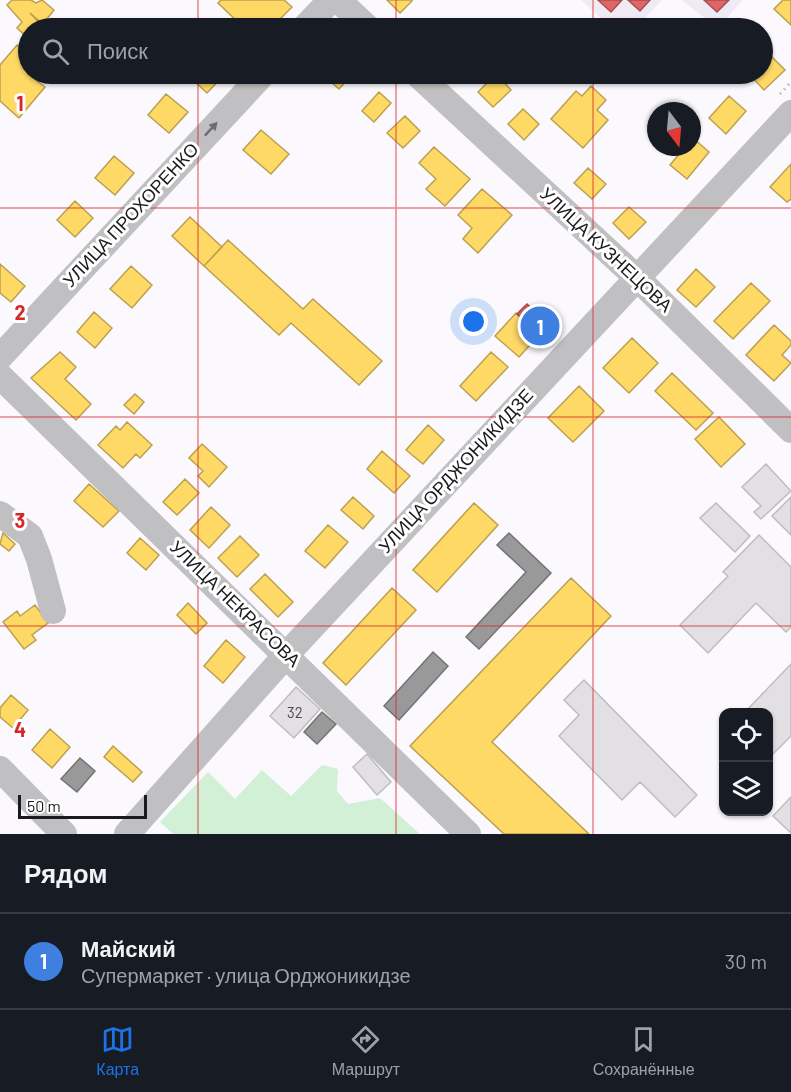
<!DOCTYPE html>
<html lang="ru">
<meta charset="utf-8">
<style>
:root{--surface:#171b24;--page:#242831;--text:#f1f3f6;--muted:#9ea1a6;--line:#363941;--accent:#1a73e8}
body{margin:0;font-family:Barlow,sans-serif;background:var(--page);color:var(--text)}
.controls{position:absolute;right:18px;bottom:18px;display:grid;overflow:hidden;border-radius:12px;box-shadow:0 2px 4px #0004}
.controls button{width:54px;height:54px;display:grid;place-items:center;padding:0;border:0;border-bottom:2px solid var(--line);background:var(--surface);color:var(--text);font:30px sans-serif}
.compass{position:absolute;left:647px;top:102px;width:54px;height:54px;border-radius:50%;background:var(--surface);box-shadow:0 2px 4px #0004;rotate:164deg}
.scale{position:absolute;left:18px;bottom:15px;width:129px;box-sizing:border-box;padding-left:6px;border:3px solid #1c1a1d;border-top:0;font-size:16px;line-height:21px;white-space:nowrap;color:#1c1a1d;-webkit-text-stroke:4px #fff;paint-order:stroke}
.you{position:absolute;left:474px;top:322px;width:21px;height:21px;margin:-15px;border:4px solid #fff;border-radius:50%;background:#1a73e8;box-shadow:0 0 0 9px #1a73e833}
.badge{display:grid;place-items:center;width:39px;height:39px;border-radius:50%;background:var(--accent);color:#fff;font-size:20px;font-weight:700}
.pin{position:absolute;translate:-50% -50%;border:3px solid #fff;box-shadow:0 2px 6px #0006}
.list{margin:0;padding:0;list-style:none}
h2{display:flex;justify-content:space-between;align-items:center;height:78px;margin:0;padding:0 24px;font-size:26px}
h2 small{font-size:20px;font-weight:400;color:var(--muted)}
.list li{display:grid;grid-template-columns:39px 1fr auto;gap:18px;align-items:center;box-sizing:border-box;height:96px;padding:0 24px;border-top:2px solid var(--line)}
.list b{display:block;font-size:22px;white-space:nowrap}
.list p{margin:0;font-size:20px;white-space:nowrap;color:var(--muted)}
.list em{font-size:20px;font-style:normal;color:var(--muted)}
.icon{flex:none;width:33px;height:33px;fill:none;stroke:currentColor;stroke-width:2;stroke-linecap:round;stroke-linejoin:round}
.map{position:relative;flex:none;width:791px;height:834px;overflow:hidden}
.search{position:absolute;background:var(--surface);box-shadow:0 2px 4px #0004;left:18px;right:18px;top:18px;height:66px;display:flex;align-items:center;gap:15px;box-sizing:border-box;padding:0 21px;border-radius:33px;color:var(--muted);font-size:22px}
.sheet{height:174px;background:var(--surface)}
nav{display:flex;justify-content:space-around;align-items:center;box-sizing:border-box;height:84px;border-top:2px solid var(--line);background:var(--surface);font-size:16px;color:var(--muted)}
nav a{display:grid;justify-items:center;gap:3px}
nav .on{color:var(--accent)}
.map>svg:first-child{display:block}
</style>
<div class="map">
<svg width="791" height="834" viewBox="0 0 791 834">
<rect width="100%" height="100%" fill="#fbf9fd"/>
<path fill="#f0eaf4" d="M581 0H662L635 28H612Z
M682 0H743L717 28Z"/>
<path fill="#d1f0d5" d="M322 765 338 769 337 791 348 804 380 798 420 834H173L160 822 208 772 235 799 262 770 291 796Z"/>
<path fill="#ffd966" stroke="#bba050" stroke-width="1.5" d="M12 0H31L36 3 42 0 54 10 43 24 30 13 41 25 38 28H28V38L17 28 22 22 7 5Z
M221 0H284L292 7 271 28H244L218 3Z
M387 0H412V1L400 13Z
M783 0H791V25L774 9Z
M17 45 28 55V74L45 87 19 118 0 101V65Z
M762 47 785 70 764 90 749 74H762Z
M192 74H225L207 93 189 76Z
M322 74H353L339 89Z
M496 74 511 90 493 107 478 92Z
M591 86 606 100 597 110 608 120 583 148 551 119 576 91 582 96Z
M379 92 391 103 374 122 362 111Z
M166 94 188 112 169 133 148 115Z
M729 96 746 111 726 134 709 118Z
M523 109 539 124 524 140 508 124Z
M405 116 420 131 403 148 387 133Z
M261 130 289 154 271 174 243 150Z
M693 138 709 152 687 179 670 165 685 147H692Z
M434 147 470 179 445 206 426 189 436 179 419 163Z
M114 156 134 173 115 195 95 178Z
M791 164V199L787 202 770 187Z
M588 168 606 184 592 199 574 183Z
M482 189 512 215 478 253 463 239 472 228 458 215Z
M75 201 93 218 75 237 57 220Z
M629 207 646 222 629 239 613 223Z
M190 217 222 247 204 266 172 236Z
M228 240 303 309 313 299 382 361 359 385 291 323 279 335 204 266Z
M0 264 25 286 11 302 0 293Z
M131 266 152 285 132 308 110 289Z
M696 269 715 287 696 307 677 290Z
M751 283 770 301 733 339 714 321Z
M94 312 112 328 95 348 77 332Z
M516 313 539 335 519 357 495 336Z
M774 325 791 341V345L782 355 791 363 774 381 746 355Z
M632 338 658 363 629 393 603 368Z
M60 352 76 367 65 379 91 404 76 420 31 378Z
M491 352 508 367 476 401 460 386Z
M672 373 713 413 696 430 655 391Z
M579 386 604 411 573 442 548 418Z
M135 394 144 402 134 414 124 405Z
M719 417 745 444 721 467 695 439Z
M127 422 152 445 140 458 136 454 123 468 98 445 116 426 120 430Z
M428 425 444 440 423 464 406 450Z
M202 444 227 467 209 487 198 476 203 471 189 458Z
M382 451 410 476 394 493 367 469Z
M185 479 199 493 177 515 163 502Z
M89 484 119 511 103 527 74 501Z
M353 497 374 516 363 529 341 510Z
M474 503 498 525 437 592 413 570Z
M211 507 230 525 209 548 190 530Z
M328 525 348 542 325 568 305 551Z
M3 533 15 544 9 551 0 544Z
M240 536 259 555 237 577 218 558Z
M140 538 159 555 146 570 127 553Z
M265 574 293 602 278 617 250 589Z
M571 578 611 616 492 742 589 834H504L410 746Z
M392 588 416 610 346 685 323 663Z
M188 603 207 623 196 634 177 615Z
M35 605 48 623 32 635 36 640 24 649 3 622 17 611 20 616Z
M226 640 245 657 223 683 204 666Z
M11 695 28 710 13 728 0 717V708Z
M50 729 70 747 52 768 32 750Z
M113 746 142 772 133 782 104 757Z"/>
<path fill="#e06666" stroke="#a54f50" stroke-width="1.5" d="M598 0H622L611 12Z
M628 0H650L640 11Z
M704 0H729L717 12Z
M527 304 549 324 539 335 517 314Z"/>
<path fill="#999" stroke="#747374" stroke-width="1.5" d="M509 533 551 573 479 649 466 637 526 572 497 545Z
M433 652 448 666 399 720 384 706Z
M322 712 336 724 317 744 304 732Z
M80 758 95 771 77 792 61 779Z"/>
<path fill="#e2e0e3" stroke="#bebcbf" stroke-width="1.5" d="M766 464 791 491 761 519 754 512 761 506 742 487Z
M791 497V535L772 516Z
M716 503 750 536 735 552 700 518Z
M759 535 791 567V627L786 632 756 603 708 653 680 625 728 576 723 572Z
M791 664V736L768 759V712H745Z
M584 680 697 795 675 817 640 782 622 800 559 736 579 715 564 700Z
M296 687 320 709 294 738 270 716Z
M367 754 391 782 377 795 353 767Z
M791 797V833L773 816Z"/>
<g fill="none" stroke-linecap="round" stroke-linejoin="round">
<path stroke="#b9b8b9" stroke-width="3" stroke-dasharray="1.5 4.5" stroke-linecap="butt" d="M780 94 791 82"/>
<path stroke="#c0bfc1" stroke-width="26" d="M338 0 368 28
M304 28 331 0
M417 74 636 277 791 430
M0 357 263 74
M0 376 468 834
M0 514 30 536 39 559 53 611
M0 769 64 834
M127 834 287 654 791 113"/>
</g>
<defs><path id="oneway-solid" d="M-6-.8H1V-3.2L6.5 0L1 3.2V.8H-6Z" transform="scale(1.5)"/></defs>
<use fill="#6e6c6f" href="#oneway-solid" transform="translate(211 129) rotate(-47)"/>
<path fill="none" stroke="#d62828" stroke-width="1.5" stroke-opacity="0.55" d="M198 0V28M396 0V28M593 0V28M198 74V834M396 74V834M593 74V834M0 208H791M0 417H791M0 626H791"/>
<g text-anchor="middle" stroke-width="6" stroke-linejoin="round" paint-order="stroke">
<g font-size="15" fill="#4e4c50">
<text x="295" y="718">32</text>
</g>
<g font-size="18" fill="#1c1a1d" stroke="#fff">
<text transform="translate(131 215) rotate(-47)" y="6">УЛИЦА ПРОХОРЕНКО</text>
<text transform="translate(606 250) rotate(43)" y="6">УЛИЦА КУЗНЕЦОВА</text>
<text transform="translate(456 471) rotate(-47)" y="6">УЛИЦА ОРДЖОНИКИДЗЕ</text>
<text transform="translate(235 604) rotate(44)" y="6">УЛИЦА НЕКРАСОВА</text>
</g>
</g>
<g font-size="20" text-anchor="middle" font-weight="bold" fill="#d62828" stroke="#fff" stroke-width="6" stroke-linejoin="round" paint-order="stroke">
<text x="20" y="111">1</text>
<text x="20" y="320">2</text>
<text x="20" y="528">3</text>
<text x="20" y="737">4</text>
</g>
</svg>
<div class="controls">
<button><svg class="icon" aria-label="locate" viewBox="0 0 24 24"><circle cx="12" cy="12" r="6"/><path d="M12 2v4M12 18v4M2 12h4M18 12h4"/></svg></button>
<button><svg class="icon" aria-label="layers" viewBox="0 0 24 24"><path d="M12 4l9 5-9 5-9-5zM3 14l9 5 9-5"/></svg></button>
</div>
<svg class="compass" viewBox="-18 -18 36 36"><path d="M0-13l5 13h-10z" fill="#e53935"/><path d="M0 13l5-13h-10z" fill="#9ea1a6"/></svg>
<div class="scale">50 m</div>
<div class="you"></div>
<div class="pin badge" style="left:540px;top:326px;background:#3f7fe0">1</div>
<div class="search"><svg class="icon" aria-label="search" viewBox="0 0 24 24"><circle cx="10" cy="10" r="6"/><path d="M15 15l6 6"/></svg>Поиск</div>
</div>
<section class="sheet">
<h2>Рядом<small></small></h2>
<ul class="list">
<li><span class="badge" style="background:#3f7fe0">1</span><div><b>Майский</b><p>Супермаркет · улица Орджоникидзе</p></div><em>30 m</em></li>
</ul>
</section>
<nav>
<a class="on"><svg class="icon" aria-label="map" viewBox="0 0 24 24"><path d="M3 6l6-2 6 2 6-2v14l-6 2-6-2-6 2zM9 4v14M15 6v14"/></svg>Карта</a>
<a><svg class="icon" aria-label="directions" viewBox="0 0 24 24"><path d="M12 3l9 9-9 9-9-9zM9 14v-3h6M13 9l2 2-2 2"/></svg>Маршрут</a>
<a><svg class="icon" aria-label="saved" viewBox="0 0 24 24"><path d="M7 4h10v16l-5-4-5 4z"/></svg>Сохранённые</a>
</nav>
